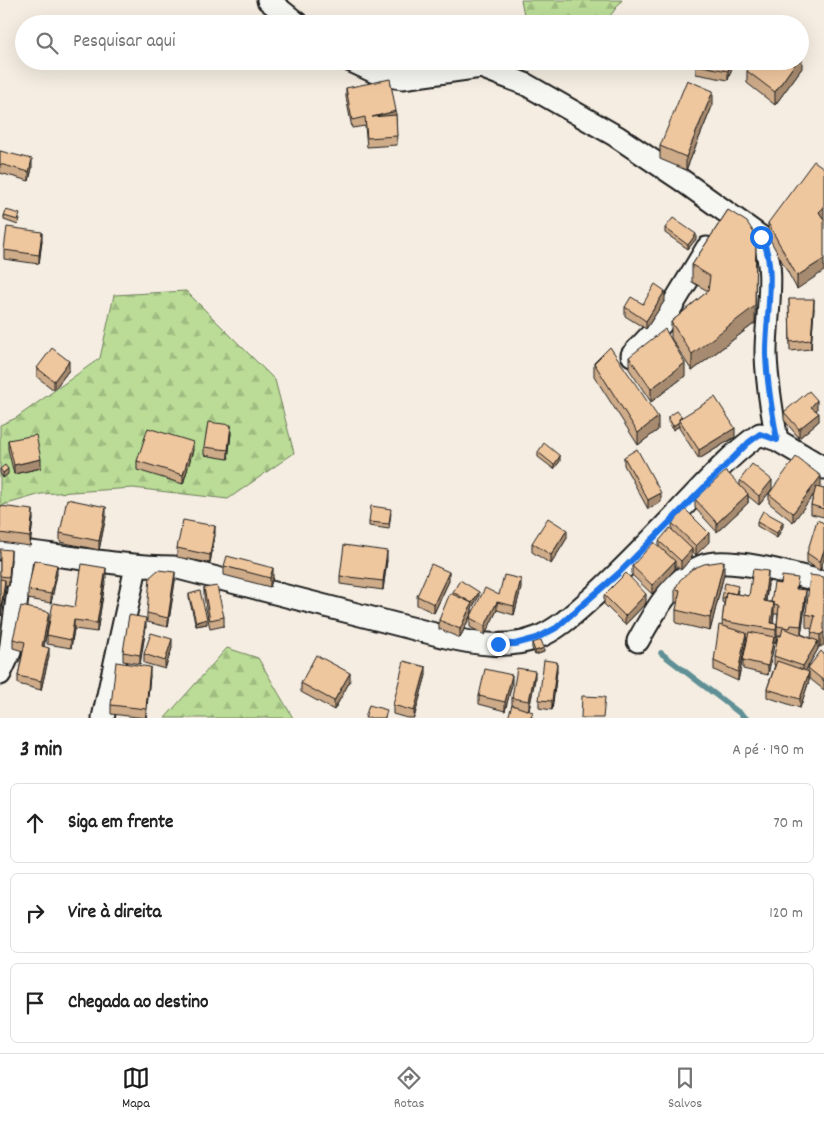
<!DOCTYPE html>
<html lang="pt">
<meta charset="utf-8">
<style>
:root{--surface:#fff;--page:#f6f6f6;--text:#222;--muted:#767676;--line:#e0e0e0;--accent:#1c1c1c}
body{margin:0;font-family:Dekko,sans-serif;background:var(--page);color:var(--text)}
.stop{position:absolute;width:15px;height:15px;margin:-11px;border:4px solid #1a73e8;border-radius:50%;background:#fff}
.stop.end{background:#1a73e8;border-color:#fff;box-shadow:0 1px 5px #0008}
.list{margin:0;padding:0;list-style:none}
h2{display:flex;justify-content:space-between;align-items:center;height:65px;margin:0;padding:0 20px;font-size:21px}
h2 small{font-size:16px;font-weight:400;color:var(--muted)}
.list li{display:grid;grid-template-columns:32px 1fr auto;gap:15px;align-items:center;box-sizing:border-box;height:80px;margin:0 10px 10px;padding:0 10px;border:1px solid var(--line);border-radius:8px}
.list b{display:block;font-size:19px;white-space:nowrap}
.list em{font-size:16px;font-style:normal;color:var(--muted)}
.icon{flex:none;width:28px;height:28px;fill:none;stroke:currentColor;stroke-width:2;stroke-linecap:round;stroke-linejoin:round}
.map{position:relative;flex:none;width:824px;height:718px;overflow:hidden}
.search{position:absolute;background:var(--surface);box-shadow:0 5px 20px #0002;left:15px;right:15px;top:15px;height:55px;display:flex;align-items:center;gap:12px;box-sizing:border-box;padding:0 18px;border-radius:28px;color:var(--muted);font-size:19px}
.sheet{height:335px;background:var(--surface)}
nav{display:flex;justify-content:space-around;align-items:center;box-sizing:border-box;height:70px;border-top:1px solid var(--line);background:var(--surface);font-size:14px;color:var(--muted)}
nav a{display:grid;justify-items:center;gap:2px}
nav .on{color:var(--accent)}
.map>svg:first-child{display:block}
</style>
<div class="map">
<svg width="824" height="718" viewBox="0 0 824 718">
<defs>
<pattern id="forest-firs" width="22" height="20" patternUnits="userSpaceOnUse" patternTransform="scale(1.25)"><rect width="22" height="20" fill="#badc96"/><path d="M5 1l3.5 6h-7zM16 11l3.5 6h-7z" fill="#9fbc81"/></pattern>
</defs>
<rect width="100%" height="100%" fill="#f5ede1"/>
<filter id="ink" filterUnits="userSpaceOnUse"><feTurbulence type="fractalNoise" baseFrequency=".02" numOctaves="2"/><feDisplacementMap in="SourceGraphic" scale="10" xChannelSelector="R" yChannelSelector="G"/><feConvolveMatrix kernelMatrix="1 2 1 2 8 2 1 2 1" color-interpolation-filters="sRGB"/></filter>
<g filter="url(#ink)">
<path fill="url(#forest-firs)" stroke="#6b7c59" d="M521 0H622L604 24H526Z
M186 291 275 380 294 453 228 499 133 488 41 494 0 506V425L16 418 100 358 114 295Z
M227 648 258 658 293 718H165Z"/>
<g fill="none" stroke-linecap="round" stroke-linejoin="round">
<path stroke="#5f9096" stroke-width="5.5" d="M661 653 746 718"/>
<g stroke="#1c1c1c" stroke-width="25">
<path id="minor" d="M268 0 298 24
M351 61 381 75 402 78 481 67 525 84 616 136 680 179 761 237C778 264 765 323 766 355 767 384 772 412 777 440
M632 355 661 324 707 248
M0 549C58 553 115 567 174 567L446 637C475 644 508 649 536 638 558 630 577 611 594 596 629 564 661 530 693 496 714 474 735 451 760 434L777 440 824 468
M638 641C653 614 672 579 702 566 726 555 797 575 824 582
M0 674 10 652 23 551
M103 718 136 567"/>
</g>
<use href="#minor" stroke="#f6f6f2" stroke-width="21"/>
</g>
<path fill="#ceab89" stroke="#1c1c1c" fill-rule="evenodd" d="M697 61H734L728 80 696 74V65Z
M802 68 775 105 747 83V71Z
M346 88 396 119 397 145 367 147 365 126 352 128 346 97Z
M713 104 686 170 660 159V146Z
M0 151 32 168 29 181 0 173Z
M728 210 755 323 692 371 671 338V322L708 291 692 282V265Z
M4 216 20 219 18 225 4 220Z
M824 220 797 289 768 236V223Z
M665 228 696 239 688 249 665 233Z
M42 240 39 264 4 259V250Z
M789 299 814 308 811 349 790 351Z
M665 300 646 329 625 316V307Z
M629 357 685 376 651 402 629 369Z
M594 363 658 430 638 445 594 376Z
M37 368 69 370 54 390 37 377Z
M817 409 816 411 819 421 799 438 784 420V412Z
M668 417H682L735 437 699 459 679 428V426L673 430 668 422Z
M231 433 228 459 204 455V447Z
M8 440 41 468 14 474 8 449Z
M193 450 183 484 137 470V461Z
M538 452 560 461 554 469 538 457Z
M624 457 661 502 648 509 624 465Z
M0 469 8 474 3 478 0 473Z
M740 480 772 489 759 505 748 496V503L717 532 695 508V499L740 486Z
M821 485 819 488 824 489V517L811 514V505L814 493 793 522 769 503V494Z
M0 506 33 519 30 546 0 542Z
M391 513 389 529 369 526V522Z
M106 516 99 550 60 542V533Z
M757 522 783 526 777 538 757 526Z
M672 523 709 542 696 555 692 551V557L681 570 675 565V569L652 594 632 575V566L659 546V541L672 530Z
M824 523 820 571 807 562V553Z
M215 535 210 563 177 557V548Z
M567 538 551 564 532 552V543Z
M0 549 11 559 9 586H5L1 616H0Z
M387 560 383 590 340 584V576Z
M224 566 273 577 270 587 224 575Z
M57 574 51 603 28 599V590Z
M724 574 710 631 676 623V610L678 603 675 602V589Z
M106 577 97 632 74 629 71 648 47 644V635Z
M824 577 820 647H818V649L805 671 808 672V668L824 654V690L809 678V681L800 708 767 697V689L775 665H774V656L781 635H777L776 643 774 642 768 675 743 669V660L748 638H746V642L738 681 714 670V661L722 626 724 603 722 602V598L738 590 737 594 749 596 768 584 766 602H771L798 587 797 589 806 599 801 634 811 638 812 629 806 627V614ZM774 614H778L777 624 773 623Z
M175 581 168 627 147 622V613Z
M449 581 434 613 417 605V596Z
M204 588 224 617V626L210 629 204 597Z
M521 588 514 615 497 610 485 635 470 627V618L499 595Z
M453 592 479 596 472 608V612L460 638 439 629V620L453 595Z
M189 594 207 624 196 626 189 598Z
M604 595 646 603 625 625 604 604Z
M49 621 44 646 49 656 41 690 18 684V676L23 651 13 648V639Z
M146 627 140 664 123 661V652Z
M532 643 544 652 535 655 532 648Z
M172 648 165 669 144 663V654Z
M557 671 552 710 539 708V700Z
M150 675 146 718 111 714V705Z
M426 675 414 718H407L393 714V705Z
M535 679 529 710H526L533 718 512 706V698Z
M350 681 334 710 301 692V683Z
M512 684 505 711 479 704V696Z"/>
<path fill="#a78b6f" stroke="#1c1c1c" d="M802 55V68L775 105V92L797 61H800V57Z
M731 61H734L728 80V71Z
M713 91V104L686 170V157Z
M396 111V120L372 117Z
M32 159V168L29 181V172Z
M824 207V220L819 212Z
M42 232V240L39 264V255Z
M696 234V239L688 249V245Z
M756 236 755 323 692 371V354Z
M824 259V271L797 289V276Z
M665 291V300L646 329V321Z
M814 299V308L811 349V340Z
M69 361V370L54 390V381Z
M685 363V376L651 402V389Z
M817 400V409L811 416V407Z
M819 413V421L799 438V429Z
M658 417V430L638 445V433Z
M679 422V426L673 430V426Z
M231 425V433L228 459V450Z
M735 428V437L699 459V450Z
M193 442V450L183 484V475Z
M560 456V461L554 469V465Z
M41 459V468L14 474V465Z
M8 469V474L3 478V473Z
M821 476V485L793 522V513Z
M772 480V489L759 505V496Z
M661 493V502L648 509V500Z
M748 494V503L717 532V523Z
M106 507V516L99 550V541Z
M33 510V519L30 546V537Z
M783 522V526L777 538V533Z
M215 526V535L210 563V555Z
M567 530V538L551 564V555Z
M709 533V542L696 555V546Z
M692 549V557L681 570V561Z
M11 550V559L9 586V577Z
M824 550V559L820 571V562Z
M387 551V560L383 590V581Z
M675 561V569L652 594V585Z
M724 561V574L710 631V618Z
M57 565V574L51 603V594Z
M106 568V577L97 632V623Z
M273 568V577L270 587V578Z
M768 571V584L764 614V601Z
M175 572V581L168 627V618Z
M449 572V581L434 613V604Z
M521 579V588L514 615V606Z
M5 580V588L1 616V607Z
M806 590V599L801 635V626Z
M479 592V596L472 608V612L460 638V629L472 603Z
M646 594V603L625 625V616Z
M497 602V610L485 635V626Z
M774 603V616L772 629 771 623Z
M49 612V621L42 655V646Z
M146 618V627L140 664V655Z
M207 619V624L196 626V622Z
M74 620V629L71 648V640Z
M777 624V637L776 643V630Z
M824 632V645L820 647V635Z
M746 633V642L738 681V672Z
M774 637V646L768 675V666Z
M172 639V648L165 669V661Z
M818 641V649L803 675V666Z
M49 648V656L41 690V681Z
M544 648V652L535 655V651Z
M557 662V671L552 710V701Z
M150 667V675L146 718V709Z
M426 667V675L414 718V711Z
M535 671V679L529 710V701Z
M809 672V681L800 708V699Z
M350 673V681L334 710V701Z
M512 675V684L505 711V702Z"/>
<path fill="#efc79f" stroke="#1c1c1c" d="M697 61H731L728 71 696 65Z
M753 61H797L775 92 747 71Z
M390 79 396 111 372 117 396 115 397 136 367 138 365 117 352 120 346 88Z
M687 80 713 91 686 157 660 146Z
M0 151 32 159 29 172 0 164Z
M814 161 824 168V207L819 212 824 220V259L797 276 768 223Z
M6 210 20 214 18 220 4 216Z
M728 210 747 222 756 236 755 306 692 354 671 322 708 291 710 276 692 265Z
M673 218 696 234 688 245 665 228Z
M7 227 42 232 39 255 4 250Z
M655 284 665 291 646 321 625 307 631 297 643 304Z
M789 299H814L811 340 790 342Z
M665 329 685 363 651 389 629 357Z
M610 347 658 417 638 433 594 363Z
M52 348 69 361 54 381 37 368Z
M809 391 817 400 811 407 819 413 799 429 784 412Z
M715 397 735 428 699 450 679 419Z
M677 411 682 417 679 419V422L673 426 668 417Z
M208 422 231 425 228 450 204 447Z
M148 428 193 442 183 475 137 461Z
M36 435 41 459 14 465 8 440Z
M544 443 560 456 554 465 538 452Z
M637 449 661 493 648 500 624 457Z
M796 457 821 476 793 513 769 494Z
M752 464 772 480 759 496 740 480Z
M5 465 8 469 3 473 0 469Z
M726 471 748 494 717 523 695 499Z
M816 487 824 489V509L811 505Z
M67 499 106 507 99 541 60 533Z
M0 506 33 510 30 537 0 533Z
M371 506 391 509 389 524 369 522Z
M685 509 709 533 696 546 672 523Z
M763 511 783 522 777 533 757 522Z
M548 518 567 530 551 555 532 543Z
M183 520 215 526 210 555 177 548Z
M817 520 824 523V550L820 562 807 553Z
M670 528 692 549 681 561 659 541Z
M654 542 675 561 652 585 632 566Z
M344 545 387 551 383 581 340 576Z
M0 549 11 550 9 577 0 576Z
M227 556 273 568 270 578 224 566Z
M34 560 57 565 51 594 28 590Z
M724 561 710 618 676 610 680 590 675 589 680 580 692 569 704 564Z
M82 564 106 568 97 623 74 620 71 640 47 635 53 603 75 607Z
M431 564 449 572 434 604 417 596Z
M753 569 768 571 764 601 774 603 771 623 777 624 776 630 722 621 726 592 749 596Z
M158 570 175 572 168 618 147 613 150 577Z
M626 573 646 594 625 616 604 595Z
M504 575 521 579 514 606 497 602 485 626 470 618 485 588 499 595Z
M810 575 824 577V632L820 635 811 632 815 616 806 614Z
M782 576 798 578 796 589 806 590 801 626 791 625 790 628 777 626 779 606 774 605V603L771 602 774 583 781 584Z
M0 579 5 580 1 607H0Z
M460 580 479 592 472 603 453 592Z
M725 583 738 586 736 594 726 592 725 598H722Z
M217 586 224 617 210 620 204 588Z
M200 591 207 619 196 622 189 594Z
M450 593 472 603 460 629 439 620Z
M21 606 49 612 42 646 49 648 41 681 18 676 25 642 13 639Z
M129 615 146 618 140 655 123 652Z
M719 625 746 633 738 672 714 661Z
M783 628 818 641 803 666 774 656 778 636H781Z
M749 632 774 637 768 666 743 660Z
M151 633 172 639 165 661 144 654Z
M541 640 544 648 535 651 532 643Z
M821 651 824 654V681L808 668Z
M316 655 350 673 334 701 301 683Z
M544 660 557 662 552 701 539 700Z
M404 661 426 667 414 711 393 705Z
M777 661 809 672 800 699 767 689Z
M116 662 150 667 146 709 111 705Z
M517 668 535 671 529 701 512 698Z
M485 669 512 675 505 702 479 696Z
M582 696 605 697 603 718H581Z
M369 705 387 710 385 718H365Z
M512 705 533 712 530 718H508Z"/>
</g>
<g fill="none" stroke-linecap="round" stroke-linejoin="round" filter="url(#ink)">
<path stroke="#1a73e8" stroke-width="6" d="M498 644H515L537 638 556 628 619 573 748 443 760 434 777 440C772 412 767 384 766 355 765 323 778 264 761 237"/>
</g>
</svg>
<div class="stop" style="left:761px;top:237px"></div>
<div class="stop end" style="left:498px;top:644px"></div>
<div class="search"><svg class="icon" aria-label="search" viewBox="0 0 24 24"><circle cx="10" cy="10" r="6"/><path d="M15 15l6 6"/></svg>Pesquisar aqui</div>
</div>
<section class="sheet">
<h2>3 min<small>A pé · 190 m</small></h2>
<ul class="list">
<li><svg class="icon" aria-label="ahead" viewBox="0 0 24 24"><path d="M12 20V5M6 11l6-6 6 6"/></svg><div><b>Siga em frente</b></div><em>70 m</em></li>
<li><svg class="icon" aria-label="right" viewBox="0 0 24 24"><path d="M7 20v-9h11M14 6l5 5-5 5"/></svg><div><b>Vire à direita</b></div><em>120 m</em></li>
<li><svg class="icon" aria-label="arrive" viewBox="0 0 24 24"><path d="M6 21V4h12l-3 4 3 4H6"/></svg><div><b>Chegada ao destino</b></div></li>
</ul>
</section>
<nav>
<a class="on"><svg class="icon" aria-label="map" viewBox="0 0 24 24"><path d="M3 6l6-2 6 2 6-2v14l-6 2-6-2-6 2zM9 4v14M15 6v14"/></svg>Mapa</a>
<a><svg class="icon" aria-label="directions" viewBox="0 0 24 24"><path d="M12 3l9 9-9 9-9-9zM9 14v-3h6M13 9l2 2-2 2"/></svg>Rotas</a>
<a><svg class="icon" aria-label="saved" viewBox="0 0 24 24"><path d="M7 4h10v16l-5-4-5 4z"/></svg>Salvos</a>
</nav>
